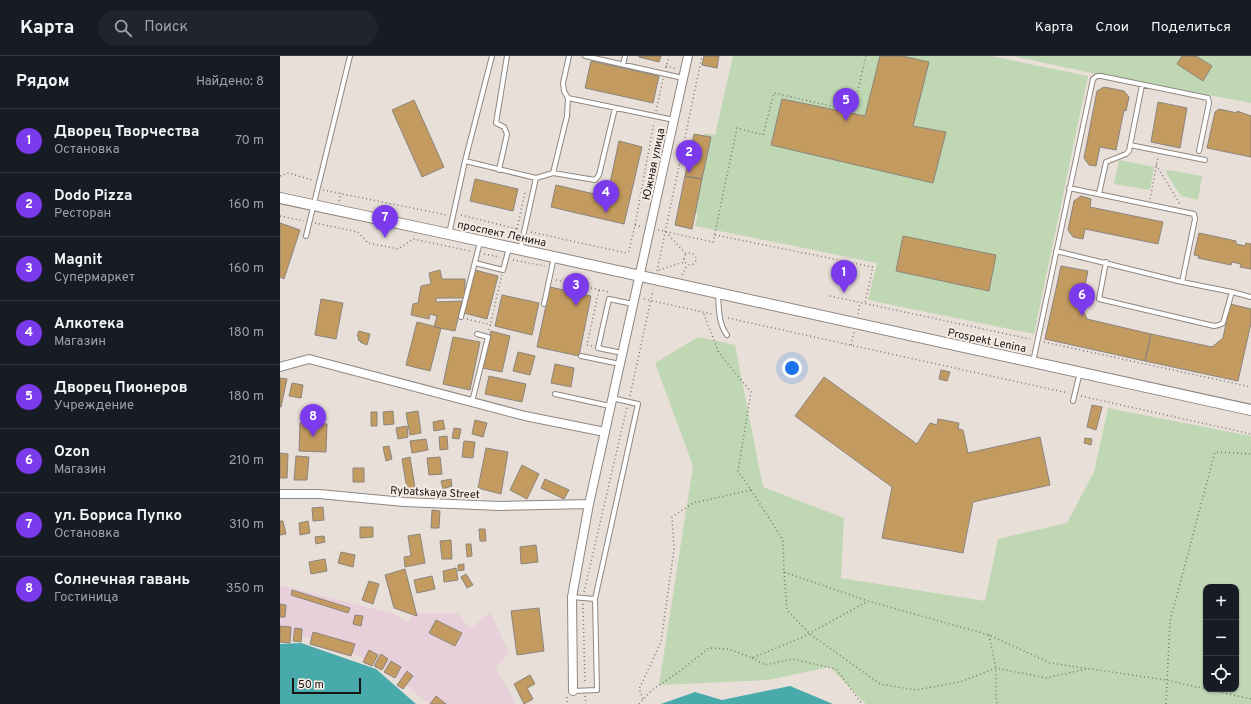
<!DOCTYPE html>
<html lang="ru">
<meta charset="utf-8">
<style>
:root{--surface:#171b24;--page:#20242c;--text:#f1f3f6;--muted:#9ea1a6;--line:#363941;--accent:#7c3aed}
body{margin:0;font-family:Overpass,sans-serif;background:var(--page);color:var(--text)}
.controls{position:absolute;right:12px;bottom:12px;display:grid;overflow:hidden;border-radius:8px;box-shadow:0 1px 3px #0004}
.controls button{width:36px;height:36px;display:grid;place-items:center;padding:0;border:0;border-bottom:1px solid var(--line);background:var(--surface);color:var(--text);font:20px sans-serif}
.scale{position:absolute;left:12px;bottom:10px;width:69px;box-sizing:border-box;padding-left:4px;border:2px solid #171412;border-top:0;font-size:11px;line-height:14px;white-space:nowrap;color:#171412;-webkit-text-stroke:3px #f6ece6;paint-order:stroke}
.you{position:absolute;left:512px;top:312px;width:14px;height:14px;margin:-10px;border:3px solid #fff;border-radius:50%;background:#1a73e8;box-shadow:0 0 0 6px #1a73e833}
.badge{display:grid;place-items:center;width:26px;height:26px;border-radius:50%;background:var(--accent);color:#fff;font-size:13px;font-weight:700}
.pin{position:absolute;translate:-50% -33px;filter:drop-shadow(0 1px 2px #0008)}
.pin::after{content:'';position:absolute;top:21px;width:14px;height:12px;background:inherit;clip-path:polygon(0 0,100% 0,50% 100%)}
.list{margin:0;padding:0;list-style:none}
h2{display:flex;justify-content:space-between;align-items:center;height:52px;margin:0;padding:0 16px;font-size:17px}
h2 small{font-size:13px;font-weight:400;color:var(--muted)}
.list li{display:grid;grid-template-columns:26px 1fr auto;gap:12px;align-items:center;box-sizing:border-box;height:64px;padding:0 16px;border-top:1px solid var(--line)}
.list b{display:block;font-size:15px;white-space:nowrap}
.list p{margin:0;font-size:13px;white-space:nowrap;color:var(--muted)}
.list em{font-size:13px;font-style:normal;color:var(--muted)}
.icon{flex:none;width:22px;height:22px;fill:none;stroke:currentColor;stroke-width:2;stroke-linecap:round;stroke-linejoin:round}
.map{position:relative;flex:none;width:971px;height:648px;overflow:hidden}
header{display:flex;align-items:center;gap:24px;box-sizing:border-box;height:56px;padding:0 20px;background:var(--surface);border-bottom:1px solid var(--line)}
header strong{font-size:19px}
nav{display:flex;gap:22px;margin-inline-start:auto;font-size:14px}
.search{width:280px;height:36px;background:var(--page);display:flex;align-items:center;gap:10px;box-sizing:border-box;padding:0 14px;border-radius:22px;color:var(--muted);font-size:15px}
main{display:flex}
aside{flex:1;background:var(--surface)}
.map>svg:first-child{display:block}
</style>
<header>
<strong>Карта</strong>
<div class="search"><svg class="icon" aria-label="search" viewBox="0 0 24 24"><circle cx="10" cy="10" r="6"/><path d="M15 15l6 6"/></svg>Поиск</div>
<nav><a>Карта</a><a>Слои</a><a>Поделиться</a></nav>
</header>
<main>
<aside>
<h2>Рядом<small>Найдено: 8</small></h2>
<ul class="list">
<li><span class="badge">1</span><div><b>Дворец Творчества</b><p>Остановка</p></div><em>70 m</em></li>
<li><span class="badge">2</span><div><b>Dodo Pizza</b><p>Ресторан</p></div><em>160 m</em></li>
<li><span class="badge">3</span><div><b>Magnit</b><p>Супермаркет</p></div><em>160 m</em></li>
<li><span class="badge">4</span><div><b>Алкотека</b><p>Магазин</p></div><em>180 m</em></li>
<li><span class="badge">5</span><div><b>Дворец Пионеров</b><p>Учреждение</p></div><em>180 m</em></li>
<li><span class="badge">6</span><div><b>Ozon</b><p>Магазин</p></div><em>210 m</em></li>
<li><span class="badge">7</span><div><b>ул. Бориса Пупко</b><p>Остановка</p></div><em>310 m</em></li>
<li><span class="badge">8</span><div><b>Солнечная гавань</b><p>Гостиница</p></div><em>350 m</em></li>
</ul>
</aside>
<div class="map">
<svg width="971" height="648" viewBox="0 0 971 648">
<rect width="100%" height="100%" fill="#e9dfd9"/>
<path fill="#e8d0da" d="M0 529 111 557 129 566 133 557 179 558 190 573 210 556 229 597 216 611 236 648H149L102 610 40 584 0 578Z"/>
<path fill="#c0d7b4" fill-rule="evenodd" d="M453 0H711L808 20 754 278 588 244 597 207 415 170 418 158 408 156 425 77 435 79Z
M733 0H971V47L816 18Z
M839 104 874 111 870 134 834 128Z
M887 114 922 120 918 144 901 140 886 117Z
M418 281 455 289 483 431 564 462 561 522 705 545 718 483 787 467 814 416 828 352 971 380V648H586L550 611 488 624 379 629 413 410 375 307ZM926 531H956V633H926Z"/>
<path fill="#49aaac" d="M21 587 96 613 136 648H0V588Z
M510 630 553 648H381L415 636 442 644Z"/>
<path fill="#c39a5f" stroke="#8b857d" d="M359 0H381L379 6 359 1Z
M424 0H439L437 12 422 9Z
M600 0H622L649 6 633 70 666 76 653 127 491 89 502 43 585 60Z
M902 0H916L932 10 923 25 897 8Z
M311 5 379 20 373 47 305 32Z
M824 31 844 35 849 41 846 55 844 54 836 94 820 91 816 110 809 109 804 102 817 35Z
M134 44 164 111 142 121 112 54Z
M878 46 907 52 900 92 871 86Z
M939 53 957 57V55L971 60V101L927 92 935 56Z
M414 78 431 81 422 123 405 120Z
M339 85 362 91 344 168 271 151 276 129 327 141Z
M405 120 422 123 412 173 395 169Z
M195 123 238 133 233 155 190 145Z
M801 140 811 143 810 151 883 166 878 188 805 173 803 183 793 181 788 174 794 145Z
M0 167 20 174 4 223 0 221Z
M919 177 956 185V188L965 190 966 187 971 188V213L960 211 961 208 952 206 951 209 918 202 919 200 914 199Z
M623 180 716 199 709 235 616 215Z
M781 210 808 215 801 249 807 263 871 278 865 305 765 283Z
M160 214 162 223H185V242H156V246L182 245 175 275 154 271 157 260 150 258 149 263 131 259 133 248 138 247 141 230 151 228 149 217Z
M195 214 218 220 207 263 184 257Z
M270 231 311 240 299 300 257 291Z
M222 239 259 247 252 279 215 270Z
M41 243 63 247 56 283 35 279Z
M950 248 971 253V267L958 325 865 305 871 278 932 291 943 282Z
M137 266 161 272 150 315 126 309Z
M79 275 90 278 87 289 80 286 81 285 78 284 79 281 77 280Z
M211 275 230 280 222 316 202 312Z
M173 281 200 286 190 334 163 328Z
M238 296 255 300 250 319 233 315Z
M275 308 294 312 291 331 271 327Z
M661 314 670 316 667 325 659 323Z
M209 320 246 328 242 346 205 338Z
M544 321 637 388 650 367 657 369 658 363 679 367 678 373 683 374 688 397 760 381 770 429 693 446 683 497 602 482 612 431 515 360Z
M0 322 7 323 1 351H0Z
M12 327 23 329 21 342 9 340Z
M812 349 822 351 816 374 807 371Z
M113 355 114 368 104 369 103 356Z
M138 355 141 377 130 379 126 357Z
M91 356H97V370H91Z
M163 364 165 373 154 375 153 366Z
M195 364 207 367 203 381 192 378Z
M20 367 47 368 46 396 19 395Z
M127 370 128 381 118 383 116 372Z
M174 372 181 373 179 383 172 382Z
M167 380 168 393 160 394 159 381Z
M805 382 812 383 811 389 804 387Z
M146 383 148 394 132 397 130 385Z
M184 385 195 386 193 402 182 401Z
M109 390 112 403 106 405 103 391Z
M206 392 228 396 221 438 198 432Z
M0 397 8 398 7 422H0Z
M16 400 29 401 27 424H14Z
M130 401 136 438 128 439 122 403Z
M160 401 162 418 149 419 147 402Z
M242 409 259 418 247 443 230 434Z
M73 412H84V426H73Z
M171 423 172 430 163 433 161 425Z
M265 423 289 434 284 443 261 432Z
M43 451 44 464 33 465 32 452Z
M152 454 160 455 159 472H151Z
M0 465H3L6 478 0 479Z
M28 465 30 477 20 479 19 467Z
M80 471H93V481L80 482Z
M199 473H205L206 485H200Z
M140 478 145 507 125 511 124 501 131 500 128 480Z
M44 480 45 486 36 488 35 481Z
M171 484 172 503H162L160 485Z
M186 488H191L192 500 187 501Z
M256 489 258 506 241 508 240 491Z
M61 496 75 499 73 511 58 507Z
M45 503 47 515 31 518 29 506Z
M184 508V514L178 515V509Z
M176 512 178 524 164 526 163 515Z
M125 513 137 560 114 552 105 519Z
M186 518 193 529 187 532 181 521Z
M152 520 155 533 137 537 134 524Z
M89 525 99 528 93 548 82 544Z
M12 534 70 552 68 557 11 539Z
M0 548 6 549 5 561H0Z
M259 552 264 595 237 599 231 555Z
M75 559 83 560 81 570 73 568Z
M156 564 182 577 175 590 149 577Z
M0 570 11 571 10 587 0 586Z
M15 572 22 573 21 586 13 585Z
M33 576 75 588 71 600 30 588Z
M89 594 98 599 92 610 83 606Z
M101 598 108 603 102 614 94 610Z
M111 605 121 611 115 622 104 616Z
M127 615 133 620 123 633 117 629Z
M250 619 255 628 247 632 253 643 244 648 234 628Z
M156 640 166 648H150Z"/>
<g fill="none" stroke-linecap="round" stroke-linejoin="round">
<g stroke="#908781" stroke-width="6">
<path id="service" d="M305 0 403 22
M343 9 345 0
M288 42 394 64
M850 89 925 104
M185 105 212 0
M219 114 227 78 224 71 216 67 227 0
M273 117 287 60 288 42 284 35 283 27 289 0
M789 132 914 158 915 163 902 226
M819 138 826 106 846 98 849 95 862 29
M169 178 185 105 256 122 273 117 315 124 319 119 335 52
M26 180 70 0
M240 194 256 122
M776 195 902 226 952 236
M826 206 819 243 934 270 939 269 943 267 952 236 971 241
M195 207 223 214 229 192
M438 237C439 252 438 267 447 279
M264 248 274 201
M181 261 200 186
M342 297 318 292 329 243 353 248
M301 300 340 308
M753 306 813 23 817 20H821L928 42 929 47 919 95
M275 338 330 350
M793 345 800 316
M192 346 208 281 197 278
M292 541 315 543
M293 635 317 634 315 543 358 348 332 342"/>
</g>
<g stroke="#908781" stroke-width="10">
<path id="minor" d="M0 311 29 303 245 360 325 376
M0 438H39L124 446 220 450 309 448
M293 635 292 541 309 448 408 0"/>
</g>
<g stroke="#908781" stroke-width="12">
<path id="tertiary" d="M0 142 169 178 971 354"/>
</g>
<path stroke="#7c7672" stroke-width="1.5" stroke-dasharray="1 3" stroke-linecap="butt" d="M386 10 397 13
M386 12 389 0
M376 55 383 23
M876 109 900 148
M0 120 8 117 32 124
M43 134 167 159
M870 143 878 101
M59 145 61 137
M181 159 237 173
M0 160 24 165
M35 167 78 176 88 187 118 193 133 183 190 195
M355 169 363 171
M237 173 245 136
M378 174 433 186 457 72 483 79 494 37 573 55 586 0
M251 176 346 197 349 195 355 169 374 66
M386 176 406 198
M435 179 593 211 585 247
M404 203a6 6 0 1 1 12 0a6 6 0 1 1-12 0Z
M204 198 220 201
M233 204 265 210
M379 214 404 206
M377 215 422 0
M402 219 407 209
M276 224 329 236
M550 240 750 283
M364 243 432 258
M578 258 580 247
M448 262 788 337
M187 263 211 269
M209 274 222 219
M764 286 971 331
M571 289 574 276
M312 290 307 289 319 234
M350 340 373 234
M801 340 971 378
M471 434 503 484 504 516 588 545 709 579 770 607 886 624 971 643
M504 516 507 554 530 578 600 628 636 634 680 626 716 612 766 622 806 613
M304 536 347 351
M303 548 305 628
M709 579 716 612V645L718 648
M472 602 485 609 513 603 556 613 582 648
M305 640 306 648
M287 641V648
M363 643 359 633 381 586 394 493 392 461 413 447 471 434 458 415 471 336 439 297 423 256
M359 648 372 634 400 615 429 592 449 593 472 602 523 581 588 545
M886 648 890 565 935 396 971 398"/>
<use href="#service" stroke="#fff" stroke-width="4"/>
<use href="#minor" stroke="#fff" stroke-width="8"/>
<use href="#tertiary" stroke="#fff" stroke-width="10"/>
</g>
<g text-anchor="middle" stroke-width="4" stroke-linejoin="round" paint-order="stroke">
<g font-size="11" fill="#171412" stroke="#f6ece6">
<text transform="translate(373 108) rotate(-78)" y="4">Южная улица</text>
<text transform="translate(222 177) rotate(12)" y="4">проспект Ленина</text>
<text transform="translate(707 284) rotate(12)" y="4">Prospekt Lenina</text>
<text transform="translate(155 436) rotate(3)" y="4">Rybatskaya Street</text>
</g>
</g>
</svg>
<div class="controls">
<button>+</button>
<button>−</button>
<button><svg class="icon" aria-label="locate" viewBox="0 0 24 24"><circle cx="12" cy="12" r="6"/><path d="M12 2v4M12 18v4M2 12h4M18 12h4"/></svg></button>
</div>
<div class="scale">50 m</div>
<div class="you"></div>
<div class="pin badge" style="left:564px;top:237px">1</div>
<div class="pin badge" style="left:409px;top:117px">2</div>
<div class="pin badge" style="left:296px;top:250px">3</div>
<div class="pin badge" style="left:326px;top:157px">4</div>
<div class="pin badge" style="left:566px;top:65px">5</div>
<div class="pin badge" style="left:802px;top:260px">6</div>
<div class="pin badge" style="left:105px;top:182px">7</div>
<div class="pin badge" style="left:33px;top:381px">8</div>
</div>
</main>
